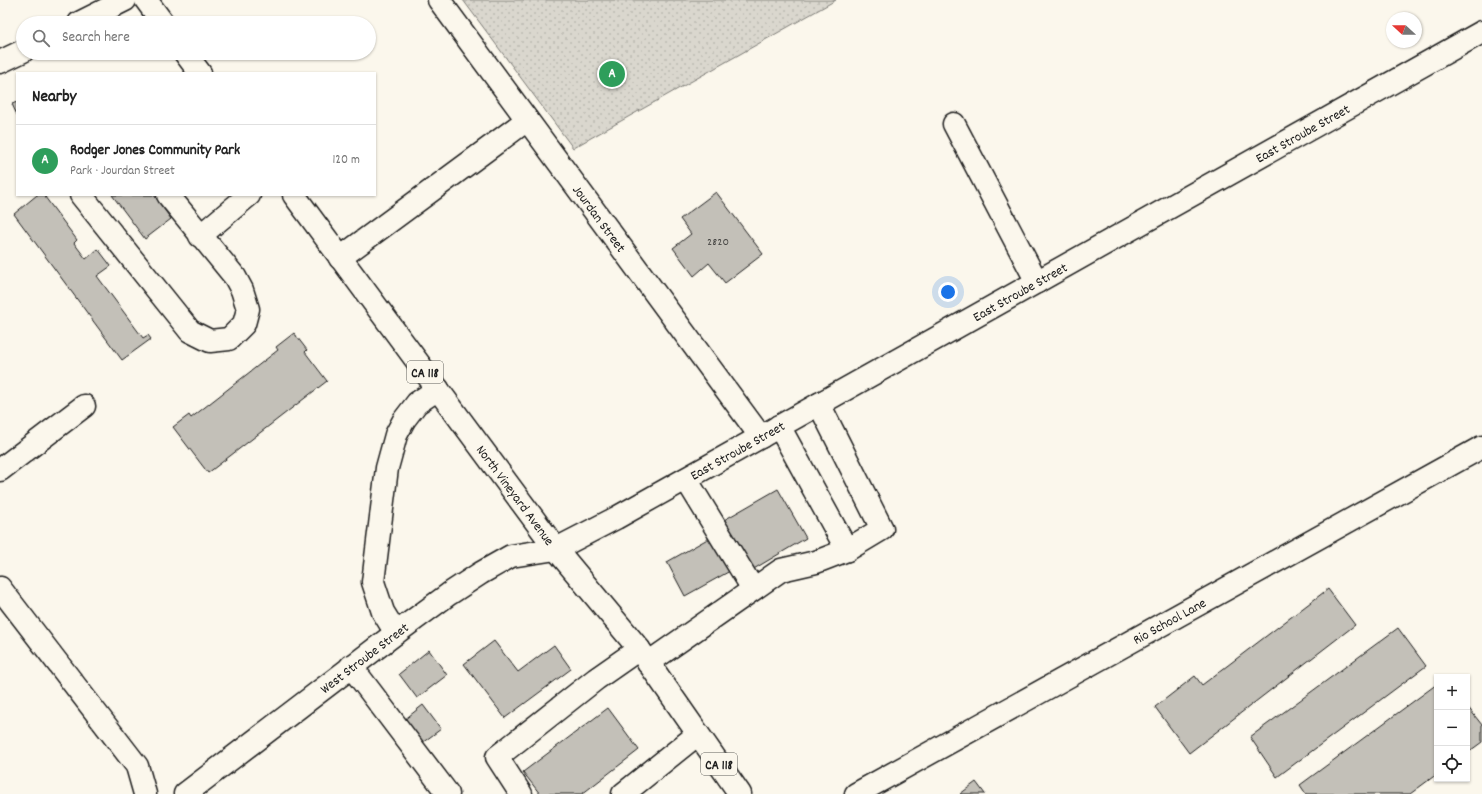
<!DOCTYPE html>
<meta charset="utf-8">
<style>
:root{--surface:#fff;--page:#f6f6f6;--text:#222;--muted:#767676;--line:#e0e0e0;--accent:#d1495b}
body{margin:0;font-family:Dekko,sans-serif;background:var(--page);color:var(--text)}
.controls{position:absolute;right:12px;bottom:12px;display:grid;overflow:hidden;border-radius:0px;box-shadow:0 1px 3px #0004}
.controls button{width:36px;height:36px;display:grid;place-items:center;padding:0;border:0;border-bottom:1px solid var(--line);background:var(--surface);color:var(--text);font:20px sans-serif}
.compass{position:absolute;left:1386px;top:12px;width:36px;height:36px;border-radius:50%;background:var(--surface);box-shadow:0 1px 3px #0004;rotate:291deg}
.you{position:absolute;left:948px;top:292px;width:14px;height:14px;margin:-10px;border:3px solid #fff;border-radius:50%;background:#1a73e8;box-shadow:0 0 0 6px #1a73e833}
.badge{display:grid;place-items:center;width:26px;height:26px;border-radius:50%;background:var(--accent);color:#fff;font-size:13px;font-weight:700}
.pin{position:absolute;translate:-50% -50%;border:2px solid #fff;box-shadow:0 1px 4px #0006}
.list{margin:0;padding:0;list-style:none}
h2{display:flex;justify-content:space-between;align-items:center;height:52px;margin:0;padding:0 16px;font-size:17px}
h2 small{font-size:13px;font-weight:400;color:var(--muted)}
.list li{display:grid;grid-template-columns:26px 1fr auto;gap:12px;align-items:center;box-sizing:border-box;height:72px;padding:0 16px;border-top:1px solid var(--line)}
.list b{display:block;font-size:15px;white-space:nowrap}
.list p{margin:0;font-size:13px;white-space:nowrap;color:var(--muted)}
.list em{font-size:13px;font-style:normal;color:var(--muted)}
.icon{flex:none;width:22px;height:22px;fill:none;stroke:currentColor;stroke-width:2;stroke-linecap:round;stroke-linejoin:round}
.map{position:relative;flex:none;width:1482px;height:794px;overflow:hidden}
.search{position:absolute;background:var(--surface);box-shadow:0 1px 3px #0004;left:16px;top:16px;width:360px;height:44px;display:flex;align-items:center;gap:10px;box-sizing:border-box;padding:0 14px;border-radius:22px;color:var(--muted);font-size:15px}
.panel{position:absolute;background:var(--surface);box-shadow:0 1px 3px #0004;left:16px;top:72px;width:360px;height:124px;border-radius:0px}
.map>svg:first-child{display:block}
</style>
<div class="map">
<svg width="1482" height="794" viewBox="0 0 1482 794">
<defs>
<pattern id="park-dots" width="8" height="8" patternUnits="userSpaceOnUse"><rect width="8" height="8" fill="#dad7ce"/><path d="M2 2h.1M6 6h.1" fill="none" stroke="#bab8b0" stroke-width="1.8" stroke-linecap="round"/></pattern>
</defs>
<rect width="100%" height="100%" fill="#fbf7ec"/>
<filter id="ink" filterUnits="userSpaceOnUse"><feTurbulence type="fractalNoise" baseFrequency=".025" numOctaves="2"/><feDisplacementMap in="SourceGraphic" scale="8" xChannelSelector="R" yChannelSelector="G"/><feConvolveMatrix kernelMatrix="1 2 1 2 8 2 1 2 1" color-interpolation-filters="sRGB"/></filter>
<g filter="url(#ink)">
<path fill="url(#park-dots)" stroke="#7b7a75" d="M463 0H836L573 148Z"/>
<path fill="#c3c0b8" stroke="#1c1c1c" d="M17 102V115L12 104Z
M716 192 763 254 725 283 709 263 694 276 673 248 691 234 680 219Z
M37 195H48L45 197 77 240 74 243 86 259 98 249 111 266 97 276 143 338 148 335 151 339 122 360 14 214Z
M112 195H154L171 219 145 239Z
M294 333 307 350 305 352 327 381 208 473 173 427 189 415 191 418 278 350 276 347Z
M778 489 806 538 752 570 724 520Z
M711 537 730 571 685 596 667 562Z
M1328 589 1355 625 1189 753 1155 707 1195 676 1202 685Z
M1398 628 1426 666 1277 777 1250 737Z
M494 641 518 672 554 645 571 669 505 718 464 664Z
M429 650 447 675 417 698 399 674Z
M1437 684V774L1410 794H1306L1300 785Z
M423 705 441 729 422 743 404 720Z
M1467 706 1482 725V742L1467 753Z
M608 708 639 750 582 794H540L523 772Z
M976 782 985 794H960Z"/>
<g fill="none" stroke-linecap="round" stroke-linejoin="round">
<g stroke="#1c1c1c" stroke-width="25">
<g id="minor">
<path id="s1" d="M439 0 761 437"/>
<path d="M79 23 125 0"/>
<path d="M0 62 23 51"/>
<path d="M954 124 1037 282"/>
<path d="M81 195 190 331 210 341 229 339 244 324 248 309 242 290 235 277 168 195"/>
<path d="M200 236 249 195"/>
<path d="M340 258 527 120"/>
<path d="M779 426 847 550"/>
<path d="M0 470 84 406"/>
<path d="M686 479 753 589"/>
<path d="M0 588 137 766 145 794"/>
<path d="M396 633 383 612 373 582 387 468 396 435 404 420 417 403 438 389"/>
<path d="M648 663 781 570 816 562 847 550 882 529 819 404"/>
<path d="M351 666 448 794"/>
<path id="s2" d="M185 794 396 633 449 594 481 573 511 556 556 549 616 518 1482 32"/>
<path d="M521 794 497 757 596 679 639 649"/>
<path d="M623 794 698 734"/>
<path id="s3" d="M856 794 1482 447"/>
</g>
</g>
<g stroke="#1c1c1c" stroke-width="25">
<g id="major">
<path d="M146 0 163 23"/>
<path d="M185 53 200 73"/>
<path id="s4" d="M294 195 556 549 639 649 740 794"/>
</g>
</g>
<use href="#minor" stroke="#fbf7ec" stroke-width="22"/>
<use href="#major" stroke="#fbf7ec" stroke-width="22"/>
</g>
</g>
<g text-anchor="middle" stroke-width="4" stroke-linejoin="round" paint-order="stroke">
<g font-size="12" fill="#464543">
<text x="718" y="245">2820</text>
</g>
<g fill="#fbf7ec" stroke="#5f5e5a" stroke-width="1">
<rect x="407" y="361" width="36" height="22" rx="3"/>
<rect x="701" y="753" width="36" height="22" rx="3"/>
</g>
<g font-size="13" font-weight="bold" fill="#1c1c1c">
<text x="425" y="377">CA 118</text>
<text x="719" y="769">CA 118</text>
</g>
<g font-size="14" fill="#1c1c1c" stroke="#fbf7ec">
<text dy="5" stroke="none"><textPath href="#s2" startOffset="1304">East Stroube Street</textPath></text>
<text dy="5" stroke="none"><textPath href="#s1" startOffset="271">Jourdan Street</textPath></text>
<text dy="5" stroke="none"><textPath href="#s2" startOffset="980">East Stroube Street</textPath></text>
<text dy="5" stroke="none"><textPath href="#s2" startOffset="656">East Stroube Street</textPath></text>
<text dy="5" stroke="none"><textPath href="#s4" startOffset="373">North Vineyard Avenue</textPath></text>
<text dy="5" stroke="none"><textPath href="#s3" startOffset="358">Rio School Lane</textPath></text>
<text dy="5" stroke="none"><textPath href="#s2" startOffset="225">West Stroube Street</textPath></text>
</g>
</g>
</svg>
<div class="controls">
<button>+</button>
<button>−</button>
<button><svg class="icon" aria-label="locate" viewBox="0 0 24 24"><circle cx="12" cy="12" r="6"/><path d="M12 2v4M12 18v4M2 12h4M18 12h4"/></svg></button>
</div>
<svg class="compass" viewBox="-18 -18 36 36"><path d="M0-13l5 13h-10z" fill="#e53935"/><path d="M0 13l5-13h-10z" fill="#767676"/></svg>
<div class="you"></div>
<div class="pin badge" style="left:612px;top:74px;background:#2e9e5b">A</div>
<div class="search"><svg class="icon" aria-label="search" viewBox="0 0 24 24"><circle cx="10" cy="10" r="6"/><path d="M15 15l6 6"/></svg>Search here</div>
<section class="panel">
<h2>Nearby<small></small></h2>
<ul class="list">
<li><span class="badge" style="background:#2e9e5b">A</span><div><b>Rodger Jones Community Park</b><p>Park · Jourdan Street</p></div><em>120 m</em></li>
</ul>
</section>
</div>
